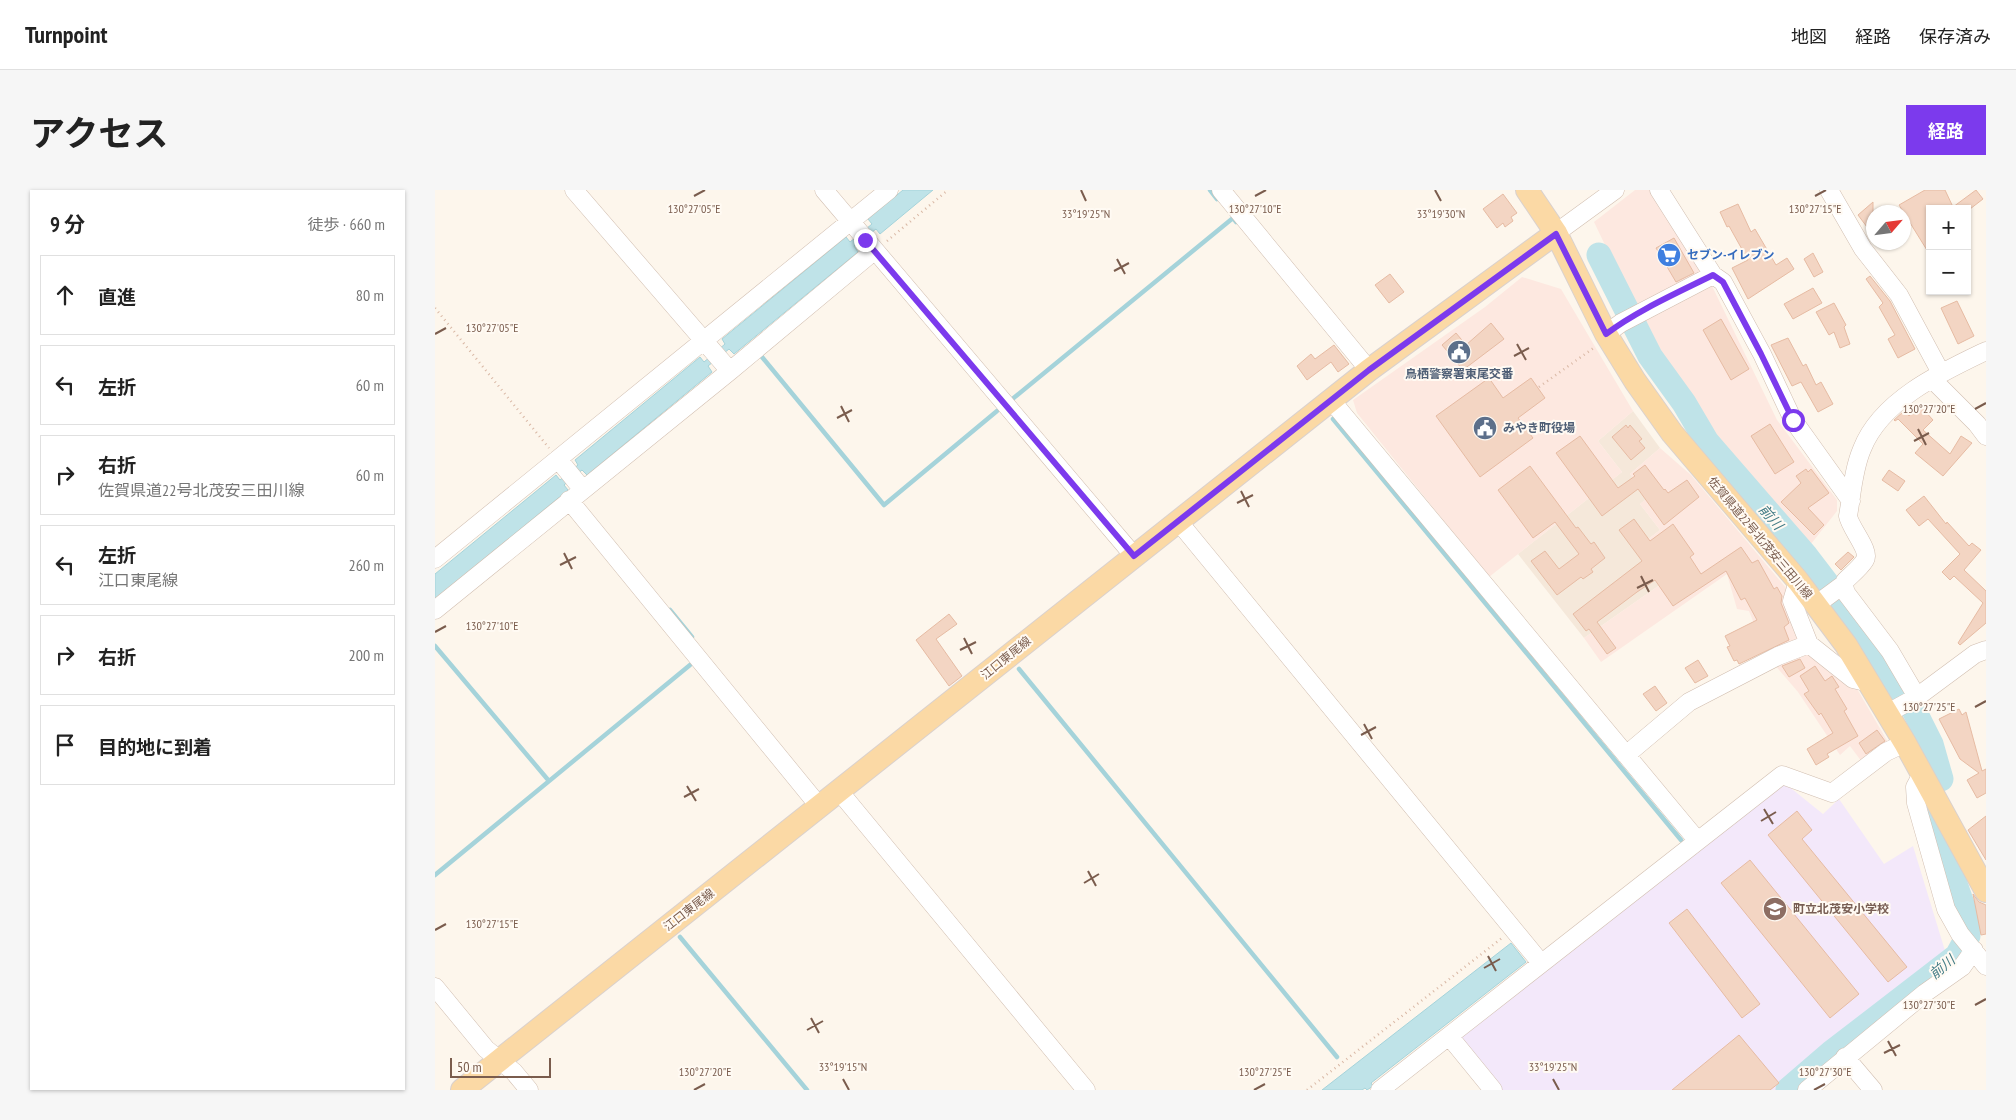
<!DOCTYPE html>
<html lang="ja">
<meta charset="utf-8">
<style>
:root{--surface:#fff;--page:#f6f6f6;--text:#222;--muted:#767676;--line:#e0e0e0;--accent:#7c3aed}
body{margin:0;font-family:"PT Sans Narrow","Noto Sans JP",sans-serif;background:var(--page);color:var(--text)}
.controls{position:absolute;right:15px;top:15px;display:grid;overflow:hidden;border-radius:0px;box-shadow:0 1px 4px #0004}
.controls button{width:45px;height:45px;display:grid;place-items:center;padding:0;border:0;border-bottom:1px solid var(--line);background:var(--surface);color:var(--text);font:25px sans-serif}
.compass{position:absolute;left:1431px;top:15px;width:45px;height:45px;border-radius:50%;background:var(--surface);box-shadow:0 1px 4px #0004;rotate:62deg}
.scale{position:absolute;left:15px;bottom:12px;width:101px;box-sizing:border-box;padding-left:5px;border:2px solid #7a5c4d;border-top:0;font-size:14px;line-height:18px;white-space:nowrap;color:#7a5c4d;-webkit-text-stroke:4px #fffaf3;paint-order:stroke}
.stop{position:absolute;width:15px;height:15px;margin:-11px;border:4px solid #7c3aed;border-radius:50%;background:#fff}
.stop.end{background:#7c3aed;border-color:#fff;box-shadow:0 1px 5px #0008}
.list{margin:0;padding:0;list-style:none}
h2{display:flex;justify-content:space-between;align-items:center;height:65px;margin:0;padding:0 20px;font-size:21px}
h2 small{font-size:16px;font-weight:400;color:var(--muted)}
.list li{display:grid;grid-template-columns:32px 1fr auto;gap:15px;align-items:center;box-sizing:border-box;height:80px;margin:0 10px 10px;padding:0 10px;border:1px solid var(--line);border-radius:0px}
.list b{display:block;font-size:19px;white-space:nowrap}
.list p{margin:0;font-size:16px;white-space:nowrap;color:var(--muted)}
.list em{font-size:16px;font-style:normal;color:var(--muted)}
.icon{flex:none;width:28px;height:28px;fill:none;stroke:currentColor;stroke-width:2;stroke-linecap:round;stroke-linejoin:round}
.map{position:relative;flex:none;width:1551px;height:900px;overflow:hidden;border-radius:0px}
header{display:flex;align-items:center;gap:30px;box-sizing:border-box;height:70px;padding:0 25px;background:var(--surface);border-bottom:1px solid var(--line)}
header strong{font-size:24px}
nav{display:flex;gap:28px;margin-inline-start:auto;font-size:18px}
.intro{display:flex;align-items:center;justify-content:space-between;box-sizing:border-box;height:120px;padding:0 30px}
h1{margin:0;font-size:35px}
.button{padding:12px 22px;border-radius:0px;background:var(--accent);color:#fff;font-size:18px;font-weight:700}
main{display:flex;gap:30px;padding:0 30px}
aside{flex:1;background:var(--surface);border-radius:0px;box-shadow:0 1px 4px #0004}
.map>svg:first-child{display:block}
</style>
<header>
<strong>Turnpoint</strong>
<nav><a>地図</a><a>経路</a><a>保存済み</a></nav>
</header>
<div class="intro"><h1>アクセス</h1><a class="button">経路</a></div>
<main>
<aside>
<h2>9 分<small>徒歩 · 660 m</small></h2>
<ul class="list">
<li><svg class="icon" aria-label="ahead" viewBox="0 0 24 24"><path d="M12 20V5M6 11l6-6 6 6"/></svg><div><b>直進</b></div><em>80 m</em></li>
<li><svg class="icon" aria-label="left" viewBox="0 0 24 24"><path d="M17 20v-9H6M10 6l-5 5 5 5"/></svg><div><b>左折</b></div><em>60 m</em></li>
<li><svg class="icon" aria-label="right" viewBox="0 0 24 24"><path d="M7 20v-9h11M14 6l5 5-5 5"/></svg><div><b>右折</b><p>佐賀県道22号北茂安三田川線</p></div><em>60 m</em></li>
<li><svg class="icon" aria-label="left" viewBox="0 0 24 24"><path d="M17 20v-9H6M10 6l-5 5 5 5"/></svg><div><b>左折</b><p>江口東尾線</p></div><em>260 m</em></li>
<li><svg class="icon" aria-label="right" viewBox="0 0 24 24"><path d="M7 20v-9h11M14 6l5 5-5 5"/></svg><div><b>右折</b></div><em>200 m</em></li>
<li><svg class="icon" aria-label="arrive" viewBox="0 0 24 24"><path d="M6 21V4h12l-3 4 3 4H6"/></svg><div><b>目的地に到着</b></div></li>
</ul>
</aside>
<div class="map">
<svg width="1551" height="900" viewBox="0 0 1551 900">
<rect width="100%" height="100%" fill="#fdf6ec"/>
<path fill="#f5e8da" d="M1198 221 1225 258 1195 284 1213 308 1205 314 1225 340 1212 350 1239 385 1149 448 1083 364 1187 282 1163 251Z"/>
<path fill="#fde8e0" d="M1200 0H1219L1277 96 1342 230 1402 310V321L1372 359 1278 250 1266 229 1222 163 1159 32Z
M1087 87 1126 99 1198 221 1163 251 1187 282 1054 387 922 223 918 210 1050 117Z
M1225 258 1256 285 1352 399 1370 457 1421 497 1454 554 1427 572 1415 556 1405 565 1363 502 1332 466 1314 421 1302 419 1292 384 1166 472 1149 448 1239 385 1212 350 1225 340 1205 314 1212 308 1195 284Z"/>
<path fill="#f3e8fa" d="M1347 591 1388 624 1404 609 1449 674 1478 656 1511 764 1345 900H1062L1023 844Z"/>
<path fill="#bfe3e8" stroke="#a5d3da" d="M468 0H498L445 44 441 39 419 56 423 62 299 164 294 159 273 176 277 182 152 285 147 280 129 295 133 300 0 409V384L121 285 125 290 143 275 140 270 265 167 269 172 290 154 287 149 411 47 415 52 437 34 433 29Z
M1076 753 1091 772 936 893 938 896 932 900 930 898 927 900H887Z"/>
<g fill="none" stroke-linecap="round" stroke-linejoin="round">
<path stroke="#a5d3da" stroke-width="4.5" d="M775 0 782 9
M327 167 449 315 562 221
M575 211 798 28 801 32
M898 229 1246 650
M235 420 257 447
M0 456 114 591
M584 479 902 867
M0 685 255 475
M245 747 372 900"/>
<path stroke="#bfe3e8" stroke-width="25" d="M1164 65 1215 166 1249 213 1272 252 1371 366 1407 413 1448 478 1475 512 1496 554 1506 589
M1353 900 1396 863 1522 766 1533 746V731L1506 654 1499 625"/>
</g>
<path fill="#f3d5c3" stroke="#e6bba3" d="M1490 0H1510L1518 17 1541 0 1548 9 1535 19H1495V65L1464 15Z
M1068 4 1082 23 1076 27 1078 31 1070 37 1068 33 1062 38 1048 19Z
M1438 12V45L1423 25Z
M1303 14 1316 42 1320 39 1341 75 1352 68 1359 79 1313 109 1297 78 1313 70 1294 36 1292 37 1285 22Z
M1239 48 1259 83 1241 92 1221 58Z
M1378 63 1388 82 1379 87 1369 69Z
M955 84 969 102 954 113 940 95Z
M1435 86 1455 111 1480 159 1463 168 1453 149 1460 145 1444 117 1448 113 1431 89Z
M1378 98 1387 113 1358 129 1349 114Z
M1522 111 1539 146 1523 154 1506 118Z
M1399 113 1411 135 1409 137 1415 154 1405 158 1399 142 1394 145 1381 122Z
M1286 129 1314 179 1296 190 1268 140Z
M1056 133 1069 149 1028 180 1007 155 1021 143 1031 155Z
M1353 148 1368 176 1371 174 1381 195 1386 192 1398 214 1383 222 1366 192 1357 196 1336 155Z
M899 155 914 174 903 182 896 172 872 190 862 176 876 164 880 169Z
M1054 188 1068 208 1096 188 1110 208 1083 228 1098 248 1045 287 1001 226Z
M1487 218 1498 230 1488 240 1515 264 1526 246 1537 253 1508 286 1480 263 1488 254 1463 229 1460 231 1459 230 1469 221 1474 226 1478 222 1480 225Z
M1335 234 1359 272 1340 284 1316 246Z
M1191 235 1193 238 1195 235 1207 249 1204 251 1210 258 1196 270 1177 247Z
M1145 246 1183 298 1200 286 1198 284 1210 275 1229 300 1230 299 1233 303 1252 290 1264 307 1229 335 1203 299 1167 326 1121 263Z
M1095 276 1141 338 1143 337 1156 354 1159 352 1170 368 1156 379 1158 382 1148 389 1146 387 1122 405 1096 371 1110 361 1124 379 1144 364 1120 332 1098 348 1063 300Z
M1371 279 1373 282 1376 279 1394 303 1373 318 1389 335 1379 345 1346 312 1366 293 1361 286Z
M1454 280 1470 291 1463 301 1447 290Z
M1489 306 1511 334 1512 332 1534 356 1537 353 1546 360 1529 380 1551 401V433L1525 455 1523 453 1548 413 1519 386 1515 390 1507 382 1525 364 1493 329 1484 336 1471 320Z
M1199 329 1215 351 1238 334 1259 364 1255 367 1266 384 1306 357 1317 373 1323 370 1339 399 1342 397 1347 406 1346 413 1354 433 1349 437 1354 450 1304 474 1302 470 1299 471 1292 457 1295 456 1290 446 1322 430 1310 408 1306 410 1291 381 1238 416 1220 390 1202 402 1162 432 1181 458 1172 464 1154 439 1151 441 1138 424 1207 371 1184 340Z
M1413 362 1419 367 1406 380 1400 374Z
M514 424 522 434 501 449 527 486 514 496 481 450Z
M1365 469 1370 478 1354 487 1347 476Z
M1263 470 1273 486 1260 493 1250 478Z
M1380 476 1390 491 1397 486 1404 497 1400 499 1412 519 1409 521 1423 546 1392 564 1394 567 1381 575 1372 559 1398 543 1386 523 1384 525 1369 504 1374 501 1365 486Z
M1220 496 1232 513 1221 521 1208 504Z
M1524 519 1527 525 1531 522 1547 581 1551 579V603L1542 608 1532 590 1544 583 1525 569 1504 529Z
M1442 540 1450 551 1431 564 1424 553Z
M1362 621 1377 640 1367 649 1472 777 1453 792 1333 645Z
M1551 626V670L1533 640Z
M1315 670 1424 804 1395 828 1286 693Z
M1538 704 1544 712 1551 715V744L1546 745Z
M1252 719 1325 814 1307 828 1234 733Z
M1304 845 1344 893 1335 900H1237Z"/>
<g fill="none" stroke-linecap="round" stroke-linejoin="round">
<g stroke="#d1beb0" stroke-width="19">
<path id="minor" d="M139 0 295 181
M389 0 699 366
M786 0 934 180
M1224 0 1278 85 1288 92 1327 164 1358 230 1416 311
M1394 0 1428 59 1464 105 1506 183
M1121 43 1180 0
M1171 144 1186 133 1278 85
M1497 189 1542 234 1551 246
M896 210 1262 650
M123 269 148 300
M134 310 384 616
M743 331 1106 773
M0 369 454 0
M1363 391 1357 411 1374 454 1418 489 1435 493
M1382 414 1405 397 1409 396
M0 420 295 181 439 61
M1482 507 1455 461 1411 403 1409 396 1410 391C1416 385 1425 378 1430 370 1436 361 1415 338 1413 326 1417 304 1418 280 1427 259 1446 210 1507 182 1551 161
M1453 523 1482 507 1540 464 1551 460
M1191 565 1254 512 1343 466 1374 454
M1487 584 1480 597 1481 613 1511 719 1525 744 1551 776
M404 601 651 900
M0 797 51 859 79 882 94 900
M1014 846 1058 900
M1410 867 1438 900
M945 900 1347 585 1397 603 1451 562 1470 553
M1372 900 1490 803 1527 777 1539 760"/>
</g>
<g stroke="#dad1cd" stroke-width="24">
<path id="major" d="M1092 0 1121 43 1171 144 1200 191 1237 243 1363 391 1411 455 1470 553 1551 701
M27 900 934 180 1121 43"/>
</g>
<path stroke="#d9b8a5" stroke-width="2.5" stroke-dasharray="1 4" stroke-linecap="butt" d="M452 51 513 0
M0 118 114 258
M1104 197 1160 157
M872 900 1067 748"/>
<use href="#minor" stroke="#fff" stroke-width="18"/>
<use href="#major" stroke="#fbd9a5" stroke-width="22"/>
</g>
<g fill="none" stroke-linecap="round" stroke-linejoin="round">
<path stroke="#7c3aed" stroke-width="6" d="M430 50 699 366 934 180 1121 44 1171 144C1203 120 1242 103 1278 85L1288 92 1326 164 1358 230"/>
</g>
<path fill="none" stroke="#7a5c4d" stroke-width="2" d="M646 0 651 11M1000 0 1006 11M259 6 270 0M820 6 831 0M1380 6 1391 0M682 69 690 84M679 81 694 73M0 144 11 138M1082 154 1091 170M1079 166 1094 158M406 216 414 232M1540 219 1551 213M402 228 417 220M1483 239 1491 255M1479 251 1494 243M806 301 814 317M802 313 818 305M129 363 137 379M125 375 141 367M1206 386 1214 402M1202 398 1218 390M0 442 11 436M529 448 537 464M525 460 541 452M1540 517 1551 511M929 534 937 549M926 545 941 537M252 596 261 611M249 607 264 599M1329 619 1338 634M1326 631 1341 622M653 681 661 696M649 693 664 684M0 740 11 734M1053 766 1061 781M1049 778 1065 769M1540 815 1551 809M376 828 384 843M372 840 388 831M1453 851 1461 866M1449 863 1465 855M408 889 414 900M1118 889 1124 900M259 900 270 894M819 900 830 894M1379 900 1390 894"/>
<defs>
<g id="supermarket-disc" transform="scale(1.25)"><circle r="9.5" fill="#3f7fe0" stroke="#fffaf3"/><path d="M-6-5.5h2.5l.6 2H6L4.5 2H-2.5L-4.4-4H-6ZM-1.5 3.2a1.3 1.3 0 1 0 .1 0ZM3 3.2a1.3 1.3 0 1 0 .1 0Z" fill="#fff"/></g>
<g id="civic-disc" transform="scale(1.25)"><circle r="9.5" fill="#5c6f8a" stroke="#fffaf3"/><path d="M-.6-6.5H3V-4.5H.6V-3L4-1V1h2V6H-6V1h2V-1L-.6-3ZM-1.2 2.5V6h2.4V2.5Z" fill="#fff"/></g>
<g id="school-disc" transform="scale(1.25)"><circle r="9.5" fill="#8d6e63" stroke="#fffaf3"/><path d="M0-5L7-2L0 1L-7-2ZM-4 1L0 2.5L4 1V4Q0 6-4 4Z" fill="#fff"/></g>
</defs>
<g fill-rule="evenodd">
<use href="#supermarket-disc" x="1234" y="65"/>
<use href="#civic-disc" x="1024" y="162"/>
<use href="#civic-disc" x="1050" y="238"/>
<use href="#school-disc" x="1340" y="719"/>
</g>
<g text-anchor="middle" stroke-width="4" stroke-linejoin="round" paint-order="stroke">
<g font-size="12" font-weight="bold" fill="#366cbe" stroke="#fffaf3" text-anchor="start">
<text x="1252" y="69">セブン-イレブン</text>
</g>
<g font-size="12" font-weight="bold" fill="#4e5e75" stroke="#fffaf3">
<text x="1024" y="188">鳥栖警察署東尾交番</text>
<text x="1068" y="242" text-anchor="start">みやき町役場</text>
</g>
<g font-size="12" fill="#7a5c4d" stroke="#fffaf3">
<text transform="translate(1325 348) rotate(50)" y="4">佐賀県道22号北茂安三田川線</text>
<text transform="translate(571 468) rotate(-39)" y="4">江口東尾線</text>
<text transform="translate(254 720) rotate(-38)" y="4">江口東尾線</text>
</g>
<g font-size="12" font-weight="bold" fill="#785e54" stroke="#fffaf3" text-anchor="start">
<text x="1358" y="723">町立北茂安小学校</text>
</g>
<g font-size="14" font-style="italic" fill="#437c86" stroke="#fffaf3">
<text transform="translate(1336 327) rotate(49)" y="5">前川</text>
<text transform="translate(1507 777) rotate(-40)" y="5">前川</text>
</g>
</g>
<g font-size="12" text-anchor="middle" fill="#7a5c4d" stroke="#fffaf3" stroke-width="4" stroke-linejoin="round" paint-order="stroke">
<text x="259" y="23">130°27'05"E</text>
<text x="820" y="23">130°27'10"E</text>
<text x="1380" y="23">130°27'15"E</text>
<text x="651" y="28">33°19'25"N</text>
<text x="1006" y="28">33°19'30"N</text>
<text x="57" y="142">130°27'05"E</text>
<text x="1494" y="223">130°27'20"E</text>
<text x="57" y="440">130°27'10"E</text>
<text x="1494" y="521">130°27'25"E</text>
<text x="57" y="738">130°27'15"E</text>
<text x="1494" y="819">130°27'30"E</text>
<text x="408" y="881">33°19'15"N</text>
<text x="1118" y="881">33°19'25"N</text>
<text x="270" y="886">130°27'20"E</text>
<text x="830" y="886">130°27'25"E</text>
<text x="1390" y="886">130°27'30"E</text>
</g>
</svg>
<div class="controls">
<button>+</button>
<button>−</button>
</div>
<svg class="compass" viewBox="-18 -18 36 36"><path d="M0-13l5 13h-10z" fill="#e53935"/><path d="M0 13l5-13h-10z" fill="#767676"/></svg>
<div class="scale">50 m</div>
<div class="stop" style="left:1358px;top:230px"></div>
<div class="stop end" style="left:430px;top:50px"></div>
</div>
</main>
